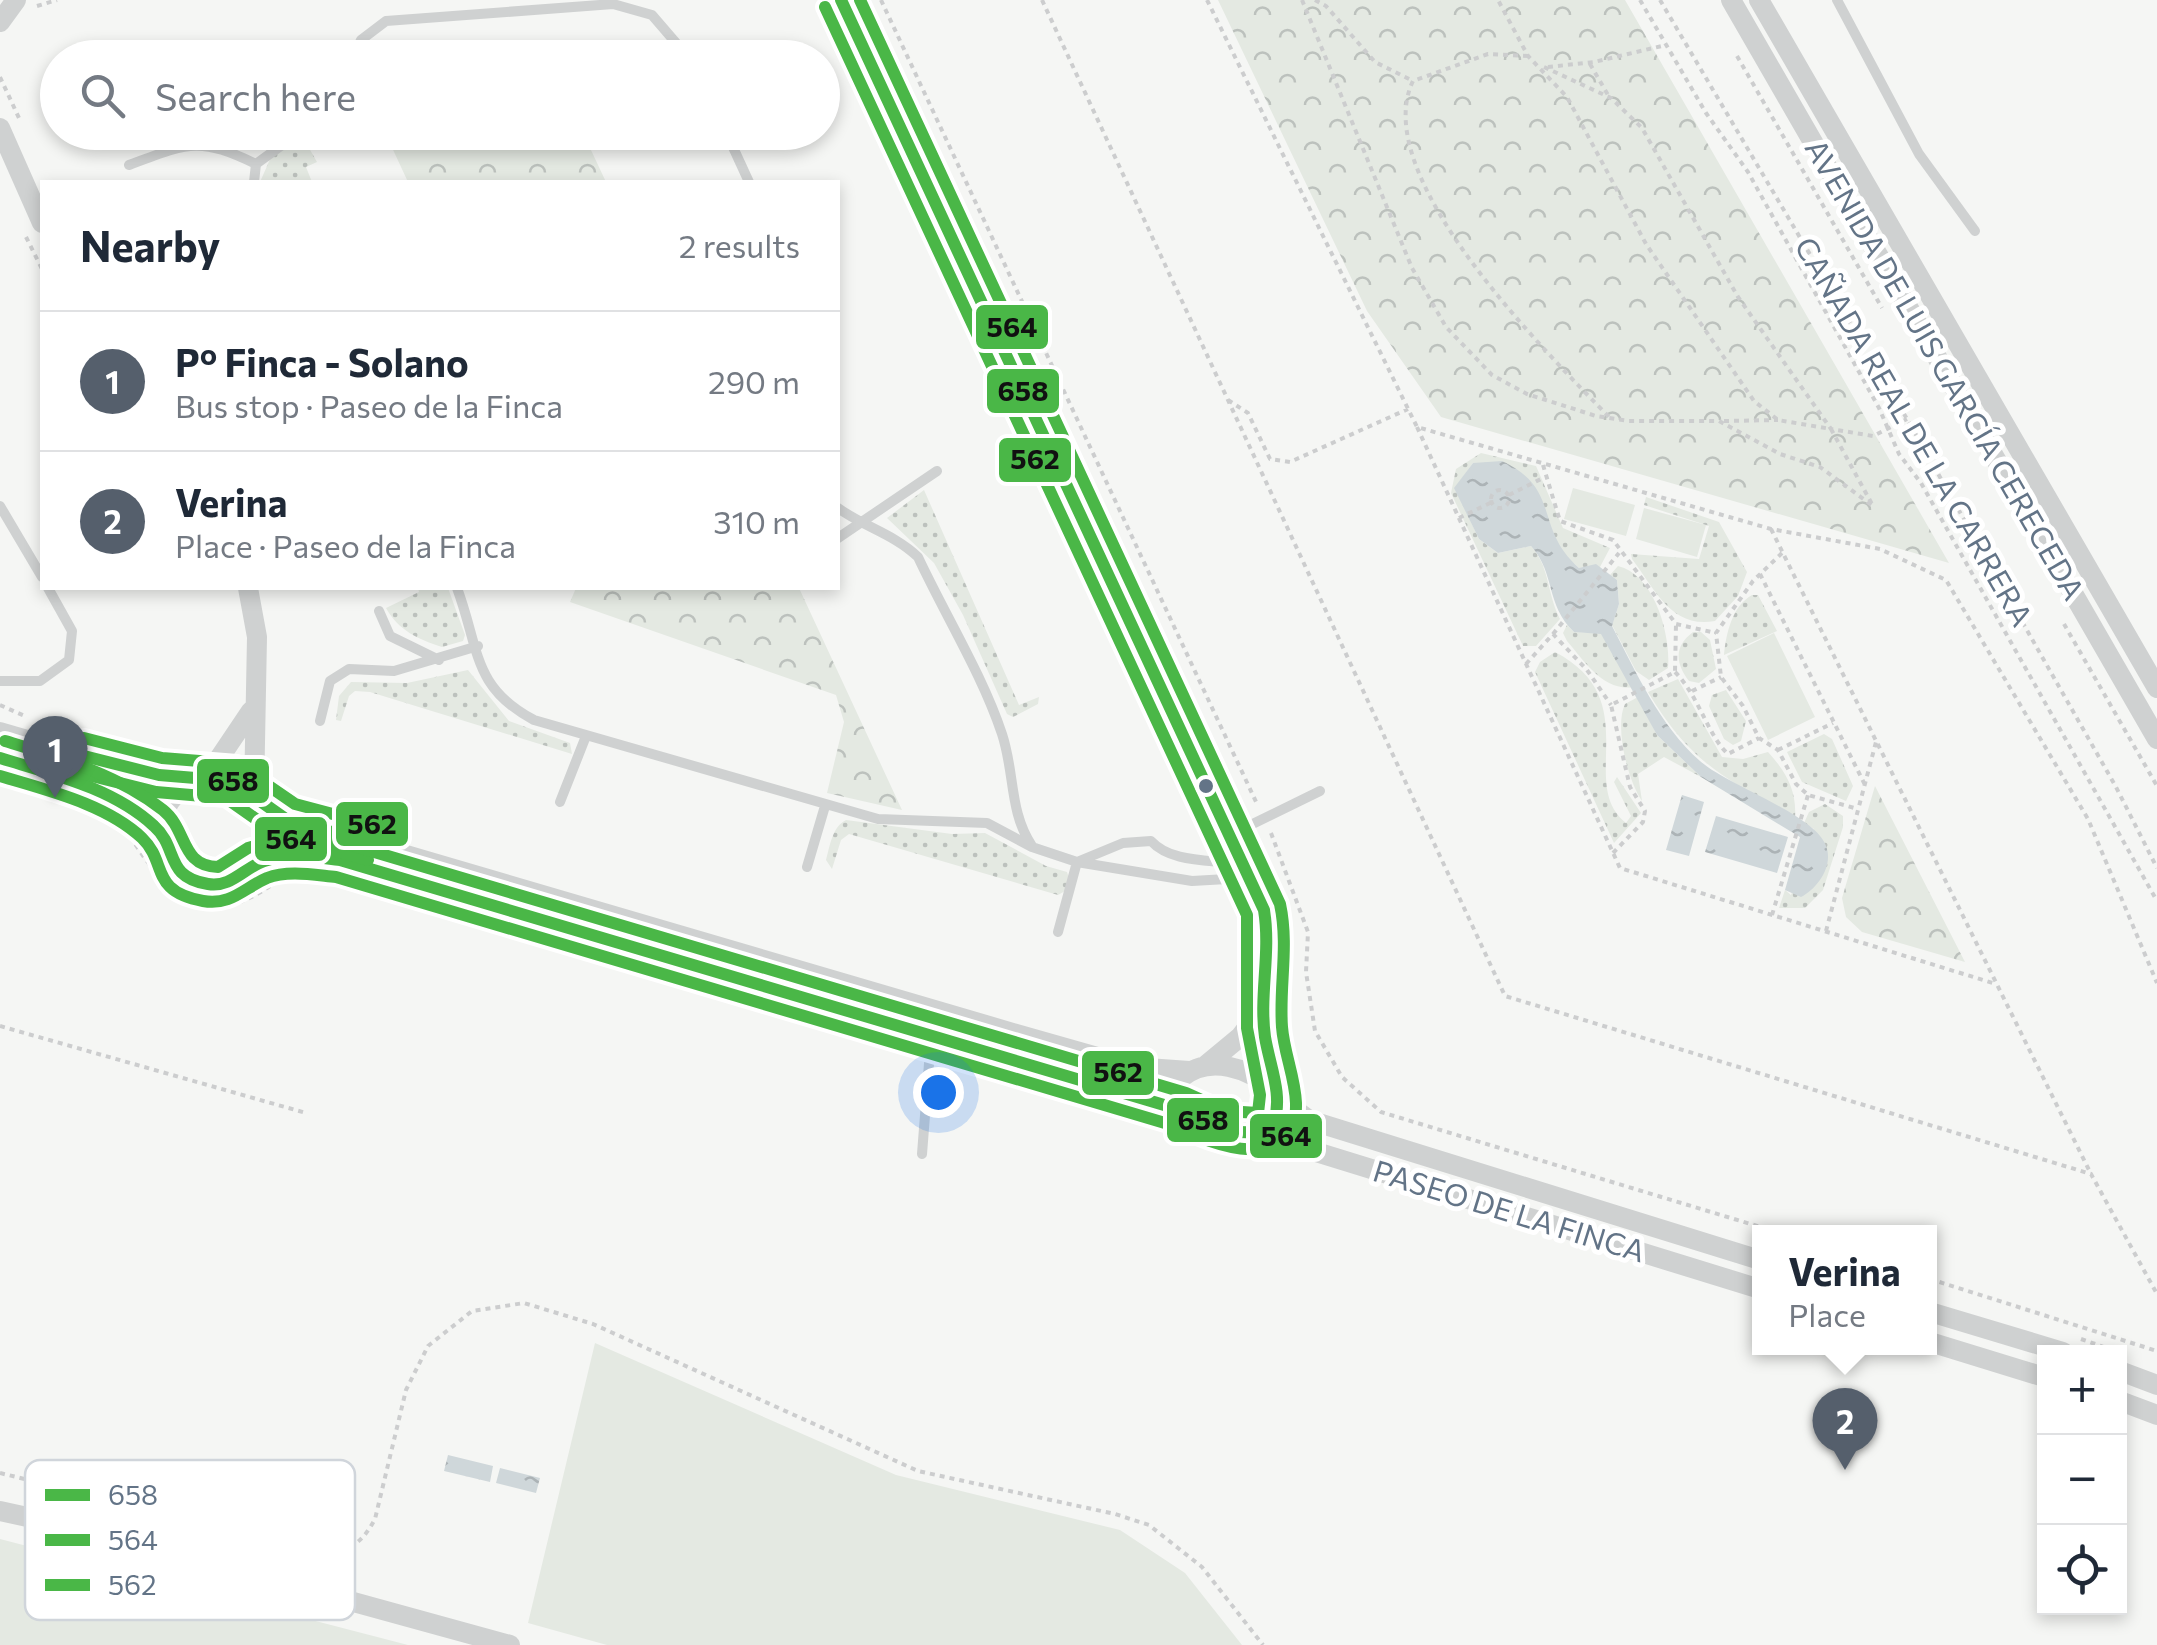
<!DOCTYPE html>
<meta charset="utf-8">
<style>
:root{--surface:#fff;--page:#f2f2f3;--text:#1f2937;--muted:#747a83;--line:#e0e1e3;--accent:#555f6c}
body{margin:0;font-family:Commissioner,sans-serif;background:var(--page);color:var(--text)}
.controls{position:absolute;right:30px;bottom:30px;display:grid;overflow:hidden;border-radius:0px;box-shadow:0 5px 15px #0003}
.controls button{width:90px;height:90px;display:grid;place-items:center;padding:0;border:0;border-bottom:2px solid var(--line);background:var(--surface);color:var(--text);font:50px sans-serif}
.you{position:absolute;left:938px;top:1092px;width:35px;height:35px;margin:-25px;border:8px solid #fff;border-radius:50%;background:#1a73e8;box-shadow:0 0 0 15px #1a73e833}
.badge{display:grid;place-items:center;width:65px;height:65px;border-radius:50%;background:var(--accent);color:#fff;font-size:32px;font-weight:700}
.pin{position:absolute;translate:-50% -82px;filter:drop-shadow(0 2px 5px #0008)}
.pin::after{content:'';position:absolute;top:52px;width:35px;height:30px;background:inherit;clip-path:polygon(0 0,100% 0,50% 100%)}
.popup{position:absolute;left:1752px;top:1225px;width:185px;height:130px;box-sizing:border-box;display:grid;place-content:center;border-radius:0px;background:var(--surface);filter:drop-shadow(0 2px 8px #0005);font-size:32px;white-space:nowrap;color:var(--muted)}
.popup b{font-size:38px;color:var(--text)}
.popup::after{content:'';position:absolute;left:50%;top:100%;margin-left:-20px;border:20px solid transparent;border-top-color:var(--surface)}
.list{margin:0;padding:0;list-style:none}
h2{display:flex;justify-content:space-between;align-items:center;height:130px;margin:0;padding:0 40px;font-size:42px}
h2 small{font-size:32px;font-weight:400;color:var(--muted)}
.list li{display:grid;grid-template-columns:65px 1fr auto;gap:30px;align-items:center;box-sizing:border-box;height:140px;padding:0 40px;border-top:2px solid var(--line)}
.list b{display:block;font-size:38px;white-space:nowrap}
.list p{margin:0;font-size:32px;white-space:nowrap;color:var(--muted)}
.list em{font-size:32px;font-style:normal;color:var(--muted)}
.icon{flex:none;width:55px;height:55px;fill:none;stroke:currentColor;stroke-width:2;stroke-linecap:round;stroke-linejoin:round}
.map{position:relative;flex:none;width:2157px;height:1645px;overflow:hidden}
.search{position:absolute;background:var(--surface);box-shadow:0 5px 15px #0003;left:40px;top:40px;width:800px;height:110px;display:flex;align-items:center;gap:25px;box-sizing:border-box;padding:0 35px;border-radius:55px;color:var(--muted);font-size:38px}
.panel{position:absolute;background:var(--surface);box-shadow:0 5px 15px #0003;left:40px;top:180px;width:800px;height:410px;border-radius:0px}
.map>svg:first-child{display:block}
</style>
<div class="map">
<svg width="2157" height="1645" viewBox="0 0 2157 1645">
<defs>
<pattern id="park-crowns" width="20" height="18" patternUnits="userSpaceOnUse" patternTransform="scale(2.5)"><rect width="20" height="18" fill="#e4e9e2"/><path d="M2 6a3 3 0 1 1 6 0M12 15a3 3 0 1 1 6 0" fill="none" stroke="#bcc1bd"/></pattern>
<pattern id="garden-dots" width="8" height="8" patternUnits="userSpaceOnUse" patternTransform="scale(2.5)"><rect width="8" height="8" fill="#e4e9e2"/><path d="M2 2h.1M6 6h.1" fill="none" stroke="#bcc1bd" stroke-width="1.8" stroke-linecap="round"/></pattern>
<pattern id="water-ripples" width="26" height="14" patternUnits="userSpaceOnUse" patternTransform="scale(2.5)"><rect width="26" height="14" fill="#cfd7da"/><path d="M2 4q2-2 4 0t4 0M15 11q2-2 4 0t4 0" fill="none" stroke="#acb3b6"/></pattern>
</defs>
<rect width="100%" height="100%" fill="#f5f6f4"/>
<path fill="#e4e9e2" d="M1573 488 1635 505 1626 536 1564 519Z
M1644 508 1706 525 1697 557 1636 539Z
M1774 633 1815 717 1768 740 1727 656Z
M595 1343 896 1475 1120 1530 1185 1573 1242 1645H607L528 1623Z
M0 1539 408 1645H0Z"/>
<path fill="url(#park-crowns)" d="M1218 0H1625L1949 563 1441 417 1367 311Z
M454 133H583L606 182H408L388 139Z
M576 588H799L902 810 827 793 844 722 836 695 570 602Z
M1875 786 1965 962 1862 932 1846 917 1842 898Z"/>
<path fill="url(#garden-dots)" d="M296 141H305L317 162 306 167 312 182H260L271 157Z
M1481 453 1536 466 1563 528 1610 548 1600 567 1579 568 1558 549 1549 524 1473 463 1455 488 1479 539 1498 553 1531 546C1550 567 1547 594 1560 619L1536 646H1523L1451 493 1456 469Z
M924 490 1019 705 1039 697 1038 704 1013 717 1007 714 963 615 934 563 887 518Z
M1646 497 1719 522 1747 572 1738 596 1715 621C1671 629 1655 589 1632 559L1631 554 1699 559 1709 526 1644 505Z
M1618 566C1655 575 1671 636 1668 668L1649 680 1636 671 1612 625 1619 604 1617 580 1610 575Z
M418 588H448L465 635 463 641 442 647C418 639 399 631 386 608L419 592Z
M1752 595H1758L1777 631 1724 655C1726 634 1732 606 1752 595Z
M1567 625 1574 632 1601 633 1634 687C1604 692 1585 662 1567 641L1563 633Z
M1693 632H1701L1710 640 1716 669 1699 683 1689 681C1676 664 1673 647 1693 632Z
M1555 652C1647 700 1576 784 1626 823L1631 816 1614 782 1617 777 1641 813 1614 843 1535 672 1540 662Z
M468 670 509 721 570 743 572 754 370 692 355 691 349 696 341 721 336 720 339 696 351 682 407 683Z
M1678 679 1722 757 1743 759 1768 752C1786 772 1797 790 1795 818 1725 778 1691 764 1648 692Z
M1726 690 1746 721 1741 741 1733 745 1724 739 1709 706 1712 695Z
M1638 697 1657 735 1701 777 1664 757 1638 774 1642 801C1628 781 1614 727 1625 704Z
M1824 734 1832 739 1853 786 1846 801 1802 782 1787 752Z
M1825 804 1843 816V827L1823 890 1805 908H1779L1785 890 1791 895 1814 829 1804 823 1809 812Z
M846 820 952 834 985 833 1046 866 1067 872 1069 878 1065 891 1058 895 849 834 841 840 832 869 826 860C830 846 832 827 846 820Z"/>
<path fill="url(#water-ripples)" d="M1502 461C1562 489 1533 527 1579 568L1596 564 1617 580 1619 604 1612 626C1636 672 1660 726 1700 761 1728 786 1815 814 1826 846 1834 866 1817 889 1801 897L1785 890 1800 837 1701 777 1657 735 1601 634 1574 632C1545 604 1556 574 1531 546L1498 553 1479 539 1454 488 1473 463Z
M1682 795 1704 802 1689 856 1666 850Z
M1716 816 1788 837 1777 873 1705 852Z
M448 1455 493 1466 490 1482 444 1471Z
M500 1468 540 1478 536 1493 496 1483Z"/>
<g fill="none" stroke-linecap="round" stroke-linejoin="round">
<path stroke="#cccdce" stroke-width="4" stroke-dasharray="5 5" stroke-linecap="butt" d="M881 0 1258 806
M1042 0 1505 996 2091 1174 2157 1294
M1207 0 1417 427 1771 529 1880 549 1946 580 2088 819 2157 983
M1302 0 1412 268 1446 327 1492 375 1527 394 1596 416 1629 421H1719L1780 454 1820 467 1873 506 1831 429 1778 420 1754 401 1646 244 1567 97 1528 56 1498 0
M1315 0 1326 6 1375 62 1413 81
M1640 0 1706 113 1748 172 1879 408 1899 454 1921 483 2157 901
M1660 0 1907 419 2116 787 2157 868
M37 6 57 0
M1528 56 1488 54 1413 81C1367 176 1548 354 1610 418
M1737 56 1882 308
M1590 64 1608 95
M1544 67 1611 98 1642 128 1738 297 1831 429 1873 436 1907 419
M1548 67 1594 62 1666 45
M0 77 19 118
M26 237 42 269
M1228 400 1248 413 1270 459 1290 462 1408 409
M1724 421 1778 420
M1417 427 1620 868 1996 984
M1543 465 1560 521 1613 540 1676 624 1716 633
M1491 499a9 9 0 1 1 18 0a9 9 0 1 1-18 0Z
M1509 495 1545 477
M1459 518 1490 503
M1771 529 2091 1174
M1782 553 1753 581 1716 633 1721 677 1743 706 1759 738 1778 750 1796 784 1808 795 1858 809
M1760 574 1865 785
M2064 624 2157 786
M1157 627 1223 768
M1553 634 1619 553
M1526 664 1553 634 1587 670 1611 705
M1675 672C1699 696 1708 736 1728 754L1759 738
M1692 691 1721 677
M0 705 27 717
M1778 750 1833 723
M1271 833 1308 932 1306 972 1315 1031 1342 1077 1381 1112 1777 1232
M130 836C169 898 205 932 273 884
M1613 853 1643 822 1645 811 1630 787 1611 705 1675 672 1676 624
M1772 915 1808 795
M1826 931 1876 742
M0 1026 306 1113
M1930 1279 2157 1351
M2081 1339 2115 1351
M0 1473 323 1552C350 1552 362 1543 375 1519L406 1390 428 1346 472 1311 524 1303 593 1324 918 1471 1115 1514 1149 1525 1202 1567 1263 1645"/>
<path stroke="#cfd1d1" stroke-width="10" d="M1837 0 1919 154 1975 231
M353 58 361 40 386 21 613 4 652 15 689 58
M726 132 749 182
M129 165C188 143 198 136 256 164
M254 182 256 164 300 132
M0 506 42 577
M838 508C864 527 894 534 918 557 945 615 982 674 1002 734 1015 773 1009 812 1032 846
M838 538 937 471
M457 588C480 650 472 687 534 720L878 819 987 823 1032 847 1077 862 1058 932
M379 611 390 636 439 660
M0 681H40L69 660 72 631 48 588
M320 721 330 681 349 669 394 671 478 646
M560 802 586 736
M1230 835 1320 791
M1151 841C1172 864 1213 859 1243 865L1227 879 1192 881 1077 862 1123 843Z
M807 867 825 806
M922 1154 931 1038"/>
<path stroke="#cfd1d1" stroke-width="20" d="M1731 0 2157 739
M1759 0 2157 688
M0 22 16 0
M0 128 42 223
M248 588 257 637 254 795
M0 732 103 762 195 781
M0 758 94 788 160 830
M206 778 251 711
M161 831a53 53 0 1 1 106 0a53 53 0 1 1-106 0Z
M260 804 287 820 1013 1033 1133 1067 1189 1071
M257 864 305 856 343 860 1181 1110 1200 1121 1258 1134 1276 1118C1282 1096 1268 1073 1265 1050 1259 1003 1275 957 1264 910L841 0
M1205 1066 1240 1037 1263 1007
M1278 1097 1309 1120 1760 1260
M1181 1110 1176 1099 1181 1078C1209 1054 1250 1068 1274 1091
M1258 1134 1760 1289
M1930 1312 2063 1352
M1930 1342 2044 1377
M2120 1371 2157 1385
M2120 1401 2157 1415
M0 1511 114 1536 510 1645"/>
<g stroke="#fff" stroke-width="20">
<path id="bus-1" d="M80 755 159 775 232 781 287 820 373 843
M0 758C52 774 113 788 154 826 179 848 164 877 208 884 231 888 244 868 264 861 288 853 315 857 340 860L1181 1110C1208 1123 1247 1145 1274 1123 1283 1094 1270 1067 1265 1037 1259 995 1271 953 1264 910L841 0"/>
</g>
<g stroke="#fff" stroke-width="20">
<path id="bus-2" d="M76 772 156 792 226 798 280 836 368 860
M0 776C46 790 106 804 142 838 168 863 149 891 203 901 231 906 244 888 267 878 288 870 314 875 336 877L1175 1126C1211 1145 1298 1177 1296 1103 1295 1077 1284 1053 1282 1027 1279 986 1289 946 1280 904L860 0"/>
</g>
<g stroke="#fff" stroke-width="20">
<path id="bus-3" d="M84 738 162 758 237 764 295 804 378 826
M5 741C60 758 117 774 163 810 188 830 180 866 218 867L248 848 272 841 344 843 1186 1093 1226 1111 1258 1113 1260 1095 1247 1028V915L825 7"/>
</g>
<use href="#bus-1" stroke="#4ab747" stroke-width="12"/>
<use href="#bus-2" stroke="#4ab747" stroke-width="12"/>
<use href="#bus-3" stroke="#4ab747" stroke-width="12"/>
</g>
<circle fill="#637487" stroke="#fff" stroke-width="4" cx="1206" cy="786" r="9"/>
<g text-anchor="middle" stroke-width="10" stroke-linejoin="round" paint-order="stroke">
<g font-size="30" fill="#637487" stroke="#fff">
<text transform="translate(1944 370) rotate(60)" y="10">AVENIDA DE LUIS GARCÍA CERECEDA</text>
<text transform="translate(1913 432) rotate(60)" y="10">CAÑADA REAL DE LA CARRERA</text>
<text transform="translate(1509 1212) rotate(17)" y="10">PASEO DE LA FINCA</text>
</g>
</g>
<rect x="25" y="1460" width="330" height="160" rx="15" fill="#fff" stroke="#d0d5db" stroke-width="2.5"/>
<rect x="45" y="1489" width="45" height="12" fill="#4ab747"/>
<rect x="45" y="1534" width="45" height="12" fill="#4ab747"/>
<rect x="45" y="1579" width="45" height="12" fill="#4ab747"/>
<g font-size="28" fill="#637487">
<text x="108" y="1505">658</text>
<text x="108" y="1550">564</text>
<text x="108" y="1595">562</text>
</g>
<g stroke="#fff" stroke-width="4">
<rect x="974" y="303" width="76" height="48" rx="10" fill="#4ab747"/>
<rect x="985" y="367" width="76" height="48" rx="10" fill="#4ab747"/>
<rect x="997" y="436" width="76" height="48" rx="10" fill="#4ab747"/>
<rect x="195" y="757" width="76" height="48" rx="10" fill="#4ab747"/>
<rect x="334" y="800" width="76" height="48" rx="10" fill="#4ab747"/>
<rect x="253" y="815" width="76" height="48" rx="10" fill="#4ab747"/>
<rect x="1080" y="1049" width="76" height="48" rx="10" fill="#4ab747"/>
<rect x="1165" y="1096" width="76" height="48" rx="10" fill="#4ab747"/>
<rect x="1248" y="1112" width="76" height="48" rx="10" fill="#4ab747"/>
</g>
<g font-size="28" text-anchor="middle" font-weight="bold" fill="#111">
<text x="1012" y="337">564</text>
<text x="1023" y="401">658</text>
<text x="1035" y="469">562</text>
<text x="233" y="791">658</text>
<text x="372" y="834">562</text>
<text x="291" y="849">564</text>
<text x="1118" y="1082">562</text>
<text x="1203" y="1130">658</text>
<text x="1286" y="1146">564</text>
</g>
</svg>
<div class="controls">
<button>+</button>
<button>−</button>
<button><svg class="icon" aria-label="locate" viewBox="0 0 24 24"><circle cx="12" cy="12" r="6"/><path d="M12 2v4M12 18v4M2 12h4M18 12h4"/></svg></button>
</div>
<div class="you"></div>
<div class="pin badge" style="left:55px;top:798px">1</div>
<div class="pin badge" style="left:1845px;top:1470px">2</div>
<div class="popup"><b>Verina</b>Place</div>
<div class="search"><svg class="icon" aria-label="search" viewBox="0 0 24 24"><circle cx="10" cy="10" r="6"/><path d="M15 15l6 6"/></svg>Search here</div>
<section class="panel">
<h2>Nearby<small>2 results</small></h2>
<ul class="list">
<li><span class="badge">1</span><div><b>Pº Finca - Solano</b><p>Bus stop · Paseo de la Finca</p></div><em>290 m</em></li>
<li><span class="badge">2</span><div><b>Verina</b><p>Place · Paseo de la Finca</p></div><em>310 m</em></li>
</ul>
</section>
</div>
